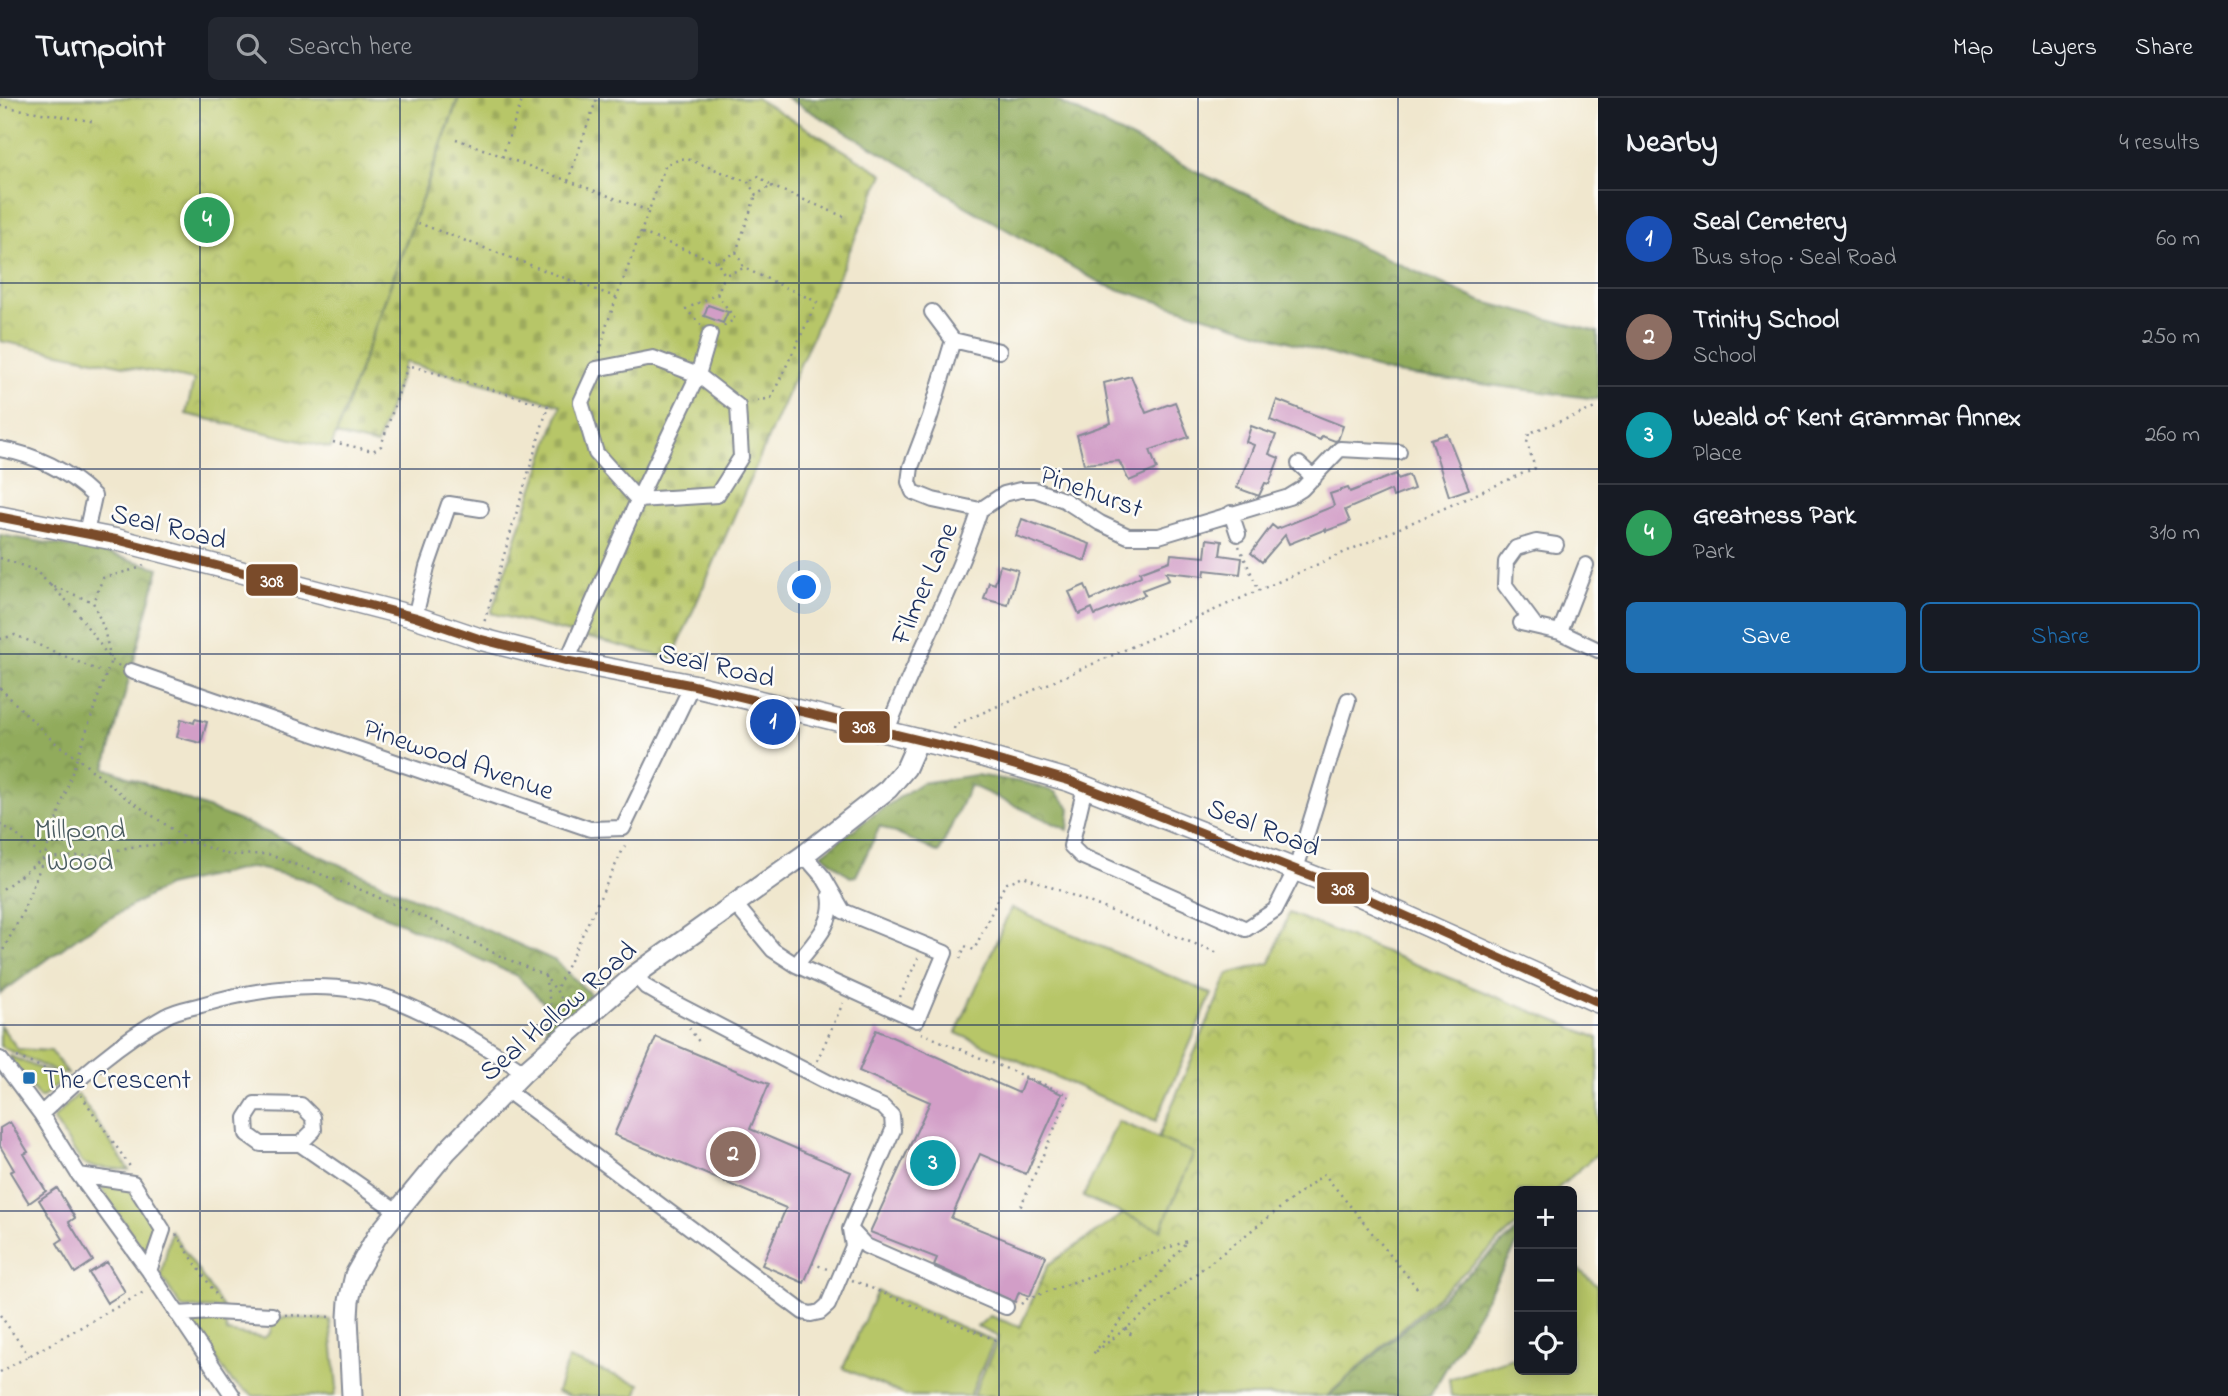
<!DOCTYPE html>
<meta charset="utf-8">
<style>
:root{--surface:#171b24;--page:#242831;--text:#f1f3f6;--muted:#9ea1a6;--line:#363941;--accent:#1f6fb2}
body{margin:0;font-family:"Indie Flower",sans-serif;background:var(--page);color:var(--text)}
.controls{position:absolute;right:21px;bottom:21px;display:grid;overflow:hidden;border-radius:10px;box-shadow:0 4px 18px #0003}
.controls button{width:63px;height:63px;display:grid;place-items:center;padding:0;border:0;border-bottom:2px solid var(--line);background:var(--surface);color:var(--text);font:35px sans-serif}
.you{position:absolute;left:805px;top:490px;width:24px;height:24px;margin:-18px;border:5px solid #fff;border-radius:50%;background:#1a73e8;box-shadow:0 0 0 10px #1a73e833}
.badge{display:grid;place-items:center;width:46px;height:46px;border-radius:50%;background:var(--accent);color:#fff;font-size:23px;font-weight:700}
.pin{position:absolute;translate:-50% -50%;border:4px solid #fff;box-shadow:0 2px 7px #0006}
.list{margin:0;padding:0;list-style:none}
h2{display:flex;justify-content:space-between;align-items:center;height:91px;margin:0;padding:0 28px;font-size:30px}
h2 small{font-size:23px;font-weight:400;color:var(--muted)}
.list li{display:grid;grid-template-columns:46px 1fr auto;gap:21px;align-items:center;box-sizing:border-box;height:98px;padding:0 28px;border-top:2px solid var(--line)}
.list b{display:block;font-size:26px;white-space:nowrap}
.list p{margin:0;font-size:23px;white-space:nowrap;color:var(--muted)}
.list em{font-size:23px;font-style:normal;color:var(--muted)}
.actions{display:flex;gap:14px;padding:21px 28px}
.actions a{flex:1;padding:16px 0;border:2px solid var(--accent);border-radius:10px;text-align:center;font-size:24px;color:var(--accent)}
.actions .main{background:var(--accent);color:#fff}
.icon{flex:none;width:38px;height:38px;fill:none;stroke:currentColor;stroke-width:2;stroke-linecap:round;stroke-linejoin:round}
.map{position:relative;flex:none;width:1598px;height:1298px;overflow:hidden}
header{display:flex;align-items:center;gap:42px;box-sizing:border-box;height:98px;padding:0 35px;background:var(--surface);border-bottom:2px solid var(--line)}
header strong{font-size:33px}
nav{display:flex;gap:38px;margin-inline-start:auto;font-size:24px}
.search{width:490px;height:63px;background:var(--page);display:flex;align-items:center;gap:18px;box-sizing:border-box;padding:0 24px;border-radius:10px;color:var(--muted);font-size:26px}
main{display:flex}
aside{flex:1;background:var(--surface)}
.map>svg:first-child{display:block}
</style>
<header>
<strong>Turnpoint</strong>
<div class="search"><svg class="icon" aria-label="search" viewBox="0 0 24 24"><circle cx="10" cy="10" r="6"/><path d="M15 15l6 6"/></svg>Search here</div>
<nav><a>Map</a><a>Layers</a><a>Share</a></nav>
</header>
<main>
<div class="map">
<svg width="1598" height="1298" viewBox="0 0 1598 1298">
<defs>
<pattern id="forest-crowns" width="20" height="18" patternUnits="userSpaceOnUse" patternTransform="scale(1.75)"><rect width="20" height="18" fill="#91ab5c"/><path d="M2 6a3 3 0 1 1 6 0M12 15a3 3 0 1 1 6 0" fill="none" stroke="#768c4f"/></pattern>
<pattern id="cemetery-stones" width="16" height="16" patternUnits="userSpaceOnUse" patternTransform="scale(1.75)"><rect width="16" height="16" fill="#b7c668"/><path d="M2 7V4a2 2 0 0 1 4 0v3zM10 15v-3a2 2 0 0 1 4 0v3z" fill="#9daa5d"/></pattern>
<pattern id="park-crowns" width="20" height="18" patternUnits="userSpaceOnUse" patternTransform="scale(1.75)"><rect width="20" height="18" fill="#b7c668"/><path d="M2 6a3 3 0 1 1 6 0M12 15a3 3 0 1 1 6 0" fill="none" stroke="#9daa5d"/></pattern>
</defs>
<rect width="100%" height="100%" fill="#fdfcf7"/>
<filter id="ink" filterUnits="userSpaceOnUse"><feTurbulence type="fractalNoise" baseFrequency=".0143" numOctaves="2"/><feDisplacementMap in="SourceGraphic" scale="14" xChannelSelector="R" yChannelSelector="G"/><feConvolveMatrix kernelMatrix="1 2 1 2 8 2 1 2 1" color-interpolation-filters="sRGB"/></filter>
<filter id="wash" filterUnits="userSpaceOnUse"><feTurbulence type="fractalNoise" baseFrequency=".00686" numOctaves="4" result="noise"/><feDisplacementMap in="SourceGraphic" scale="28" xChannelSelector="R" yChannelSelector="G"/><feGaussianBlur stdDeviation="1.57" result="paint"/><feColorMatrix in="noise" values="0 0 0 0 0 0 0 0 0 0 0 0 0 0 0 0 0 1.4 0 .05"/><feComposite in="paint" operator="in"/></filter>
<g filter="url(#wash)">
<rect width="100%" height="100%" fill="#f0e7ce"/>
<path fill="#b7c668" stroke="#697a63" stroke-width="2" d="M1011 810 1212 896 1156 1023 956 935Z
M0 927 18 951 51 953 68 976 56 974 0 948Z
M8 958H10L63 980 43 999H39Z
M78 996 129 1072 93 1069 82 1065 53 1021Z
M1118 1023 1194 1055 1161 1132 1083 1099Z
M100 1084 126 1088 157 1132 148 1155 144 1154 99 1087Z
M171 1133 224 1211 182 1210 161 1178Z
M1572 1166 1598 1188V1298H1451L1449 1281 1519 1258V1272H1572Z
M877 1193 994 1243 970 1298H906L843 1270Z
M283 1219 330 1222 337 1289 334 1298H254L232 1284 189 1220H224L227 1234 264 1240 270 1235 272 1226Z
M568 1261 640 1286 636 1298H570L557 1294Z"/>
<path fill="url(#forest-crowns)" stroke="#566d5d" stroke-width="2" d="M787 0H1052L1189 70 1480 203 1598 234V301L1388 274 1104 187 965 108 917 75Z
M0 437 106 455 159 470 105 670 253 728 556 863 595 901 546 936 548 909 517 878 304 781 252 769 167 788 82 836 0 896Z
M976 677 1027 685 1056 694 1070 710 1068 732 970 687 939 755 880 728 856 778 850 779 822 756 870 719 921 685Z
M1519 1131V1143L1430 1298H1328Z"/>
<path fill="url(#cemetery-stones)" stroke="#697a63" stroke-width="2" d="M459 0H756L883 76 672 561 491 515 561 307 405 264 377 347 336 337Z"/>
<path fill="url(#park-crowns)" stroke="#697a63" stroke-width="2" d="M0 0H458L331 350 186 316 194 282 0 243Z
M1289 815 1598 940V1055L1555 1093H1519V1125L1327 1298H973L999 1239 977 1229 990 1218 1020 1229 1048 1167 1123 1116 1161 1132 1194 1055 1158 1040 1228 876 1270 865Z"/>
<g id="blocks">
<path fill="#d29ec7" d="M708 207 728 214 723 225 704 218Z
M1131 278 1146 315 1175 304 1189 339 1150 352 1157 371 1129 383 1119 363 1084 366 1077 337 1111 325 1104 285Z
M1277 302 1343 328 1338 342 1335 343 1322 338 1320 342 1270 322Z
M1251 328 1276 337 1269 356 1279 360 1269 386 1265 385 1259 398 1237 390 1254 347 1246 344Z
M1447 336 1469 391 1449 398 1431 341Z
M1396 376 1398 381 1409 377 1414 391 1393 399 1391 392 1345 412 1350 424 1326 433V431L1289 446 1285 437 1262 464 1251 455 1272 427 1277 431 1334 408 1330 396 1348 390 1350 394Z
M1022 421 1090 446 1085 463 1016 438Z
M1207 441 1222 443 1220 457 1242 460 1240 476 1205 472 1204 478 1166 474 1169 482 1142 492 1145 497 1095 517 1092 510 1079 516 1069 494 1085 487 1091 502 1141 478 1140 474 1170 463 1171 456 1205 459Z
M1000 467 1018 472 1008 507 984 501 989 484 995 486Z
M181 621 194 625 195 621 207 624 201 645 177 639Z
M876 932 1019 995 1025 980 1062 996 1026 1076 980 1056 951 1120 1046 1158 1030 1198 1019 1194 1015 1204 934 1167 937 1160 870 1134 930 1004 859 973Z
M656 939 769 986 750 1031 851 1074 804 1185 762 1167 786 1110 614 1037Z
M10 1024 28 1054 24 1056 46 1093 29 1105 10 1074 14 1072 0 1048V1030Z
M57 1090 75 1120 69 1124 93 1163 75 1175 57 1145 63 1141 39 1102Z
M107 1164 125 1194 107 1205 89 1175Z"/>
</g>
</g>
<g filter="url(#ink)">
<use href="#blocks" fill-opacity="0" stroke="#868b96" stroke-width="2"/>
<g fill="none" stroke-linecap="round" stroke-linejoin="round">
<g stroke="#868b96" stroke-width="18">
<path id="minor" d="M932 214 953 242 999 253
M653 260 698 277 638 402 596 355 581 304 596 271Z
M0 351C36 357 68 373 94 398L86 435
M1299 366 1314 380
M980 412 1004 396 1020 392H1035L1064 402 1100 425 1128 438H1159L1289 399 1302 391 1340 351 1399 354
M1231 415 1238 436
M415 519 427 469 449 406 481 411
M1521 525 1560 534 1598 552
M1534 526 1505 487 1506 464 1516 450 1536 444 1556 447
M1560 534 1586 467
M567 563 638 402 717 397 741 359 738 308 698 277 710 236
M131 573 590 731 623 730 692 587
M886 635C915 560 955 489 980 412L933 402 913 394 909 384 911 369 930 319 953 242
M1085 689 1071 748 1081 758 1246 831 1275 812 1296 771 1348 602
M734 805 773 852 796 867 917 922 945 855 843 813 824 780 804 757
M796 867C812 846 836 825 830 797
M0 961 41 1016 79 1077 149 1173 233 1298
M506 992 803 1214 811 1216 820 1214 828 1207 853 1148 850 1131 893 1032 892 1018 883 1009 839 990 665 900 646 889 635 877
M41 1016C79 980 119 944 166 918 176 912 190 910 201 907 261 889 334 880 394 902 441 920 483 947 524 974
M300 1046 314 1032 313 1019 301 1007 255 1006 246 1020 247 1036 261 1046H300L397 1113
M79 1077 133 1085 163 1132 149 1173
M851 1132 866 1148 1006 1209
M177 1216 214 1214 272 1217"/>
</g>
<g stroke="#868b96" stroke-width="23">
<path id="major" d="M352 1298 348 1219 349 1203 355 1177 377 1138 447 1053 524 974 635 877 804 757 888 691 906 670 918 643"/>
</g>
<g stroke="#868b96" stroke-width="24">
<path id="highway" d="M0 419 118 442 415 519 480 541 567 563 692 587 969 654 1070 683 1350 793 1598 904"/>
</g>
<path stroke="#868b96" stroke-width="2.5" stroke-dasharray="2 5" stroke-linecap="butt" d="M0 8 96 24
M456 41 649 113
M502 59 523 0
M568 83 597 0
M771 88 845 119
M418 125 618 200
M642 135 717 164 725 177 744 170
M736 154 744 170 817 204 771 300 752 304
M717 164 736 154 756 97
M717 196 735 221 722 229
M701 227 686 211 717 196 725 177
M600 255 607 226 666 66 685 60 748 84 756 97 771 88 759 78 748 84
M333 344 373 353 381 348 408 267 548 308 484 525
M1239 448 1259 493
M0 460 35 472 50 487 93 504
M144 467 139 470 103 480 93 504 104 531 111 562 77 660 125 699 191 744 230 757 268 756 359 791 439 826 498 857 544 877 556 892
M50 487 73 509 111 562 119 568
M0 541 15 537 104 575
M0 590 53 643 77 660 44 760 0 793
M954 631 955 627 1535 370 1527 345 1529 335 1598 309
M0 726 12 733 44 760
M0 858 21 818 44 760 97 757 130 749 191 744
M960 861 965 848 974 852 1005 786 1023 778 1218 855
M545 878 550 905 558 922
M900 899 918 860
M569 912 556 892 627 743
M689 930 700 945
M921 935 1069 997 1020 1110
M17 959 62 978
M817 963 843 905
M81 997 131 1070
M176 1136 219 1201
M812 1165 827 1171
M852 1182 998 1243
M1021 1206 1027 1201 1187 1143 1093 1256 1324 1076 1418 1191
M0 1217 29 1258
M285 1217 331 1219
M1126 1230 1130 1236 1134 1233
M0 1274 144 1194"/>
<use href="#minor" stroke="#fff" stroke-width="14"/>
<use href="#major" stroke="#fff" stroke-width="19"/>
<use href="#highway" stroke="#fff" stroke-width="21"/>
<g stroke="#fdfcf7" stroke-width="14">
<path id="bus-1" d="M0 419 118 442 415 519 480 541 567 563 692 587 969 654 1070 683 1350 793 1598 904"/>
</g>
<use href="#bus-1" stroke="#7a4b2a" stroke-width="9"/>
</g>
</g>
<path fill="none" stroke="#1b2f5e" stroke-width="2" stroke-opacity="0.55" d="M200 0V1298M400 0V1298M599 0V1298M799 0V1298M999 0V1298M1198 0V1298M1398 0V1298M0 185H1598M0 371H1598M0 556H1598M0 742H1598M0 927H1598M0 1113H1519M1572 1113H1598"/>
<rect fill="#1f6fb2" stroke="#fdfcf7" stroke-width="2.5" x="22" y="973" width="14" height="14" rx="3.5"/>
<g text-anchor="middle" stroke-width="5" stroke-linejoin="round" paint-order="stroke">
<g font-size="28" fill="#1b2f5e" stroke="#fdfcf7">
<text transform="translate(1092 392) rotate(20)" y="10">Pinehurst</text>
<text transform="translate(169 427) rotate(14)" y="10">Seal Road</text>
<text transform="translate(923 485) rotate(-67)" y="10">Filmer Lane</text>
<text transform="translate(717 566) rotate(13)" y="10">Seal Road</text>
<text transform="translate(459 660) rotate(19)" y="10">Pinewood Avenue</text>
<text transform="translate(1264 728) rotate(21)" y="10">Seal Road</text>
<text transform="translate(557 912) rotate(-41)" y="10">Seal Hollow Road</text>
</g>
<g font-size="28" fill="#4a5c61" stroke="#fdfcf7">
<text x="80" y="740">Millpond<tspan x="80" dy="32">Wood</tspan></text>
</g>
<g font-size="28" fill="#1b2f5e" stroke="#fdfcf7" text-anchor="start">
<text x="43" y="990">The Crescent</text>
</g>
</g>
<g stroke="#fdfcf7" stroke-width="2.5">
<rect x="245" y="465" width="54" height="34" rx="7" fill="#7a4b2a"/>
<rect x="838" y="612" width="53" height="34" rx="7" fill="#7a4b2a"/>
<rect x="1316" y="773" width="54" height="34" rx="7" fill="#7a4b2a"/>
</g>
<g font-size="19" text-anchor="middle" font-weight="bold" fill="#fff">
<text x="272" y="489">308</text>
<text x="864" y="635">308</text>
<text x="1343" y="797">308</text>
</g>
</svg>
<div class="controls">
<button>+</button>
<button>−</button>
<button><svg class="icon" aria-label="locate" viewBox="0 0 24 24"><circle cx="12" cy="12" r="6"/><path d="M12 2v4M12 18v4M2 12h4M18 12h4"/></svg></button>
</div>
<div class="you"></div>
<div class="pin badge" style="left:773px;top:624px;background:#1a4fb4">1</div>
<div class="pin badge" style="left:733px;top:1056px;background:#8d6e63">2</div>
<div class="pin badge" style="left:933px;top:1065px;background:#0f9aa8">3</div>
<div class="pin badge" style="left:207px;top:122px;background:#2e9e5b">4</div>
</div>
<aside>
<h2>Nearby<small>4 results</small></h2>
<ul class="list">
<li><span class="badge" style="background:#1a4fb4">1</span><div><b>Seal Cemetery</b><p>Bus stop · Seal Road</p></div><em>60 m</em></li>
<li><span class="badge" style="background:#8d6e63">2</span><div><b>Trinity School</b><p>School</p></div><em>250 m</em></li>
<li><span class="badge" style="background:#0f9aa8">3</span><div><b>Weald of Kent Grammar Annex</b><p>Place</p></div><em>260 m</em></li>
<li><span class="badge" style="background:#2e9e5b">4</span><div><b>Greatness Park</b><p>Park</p></div><em>310 m</em></li>
</ul>
<div class="actions"><a class="main">Save</a><a>Share</a></div>
</aside>
</main>
